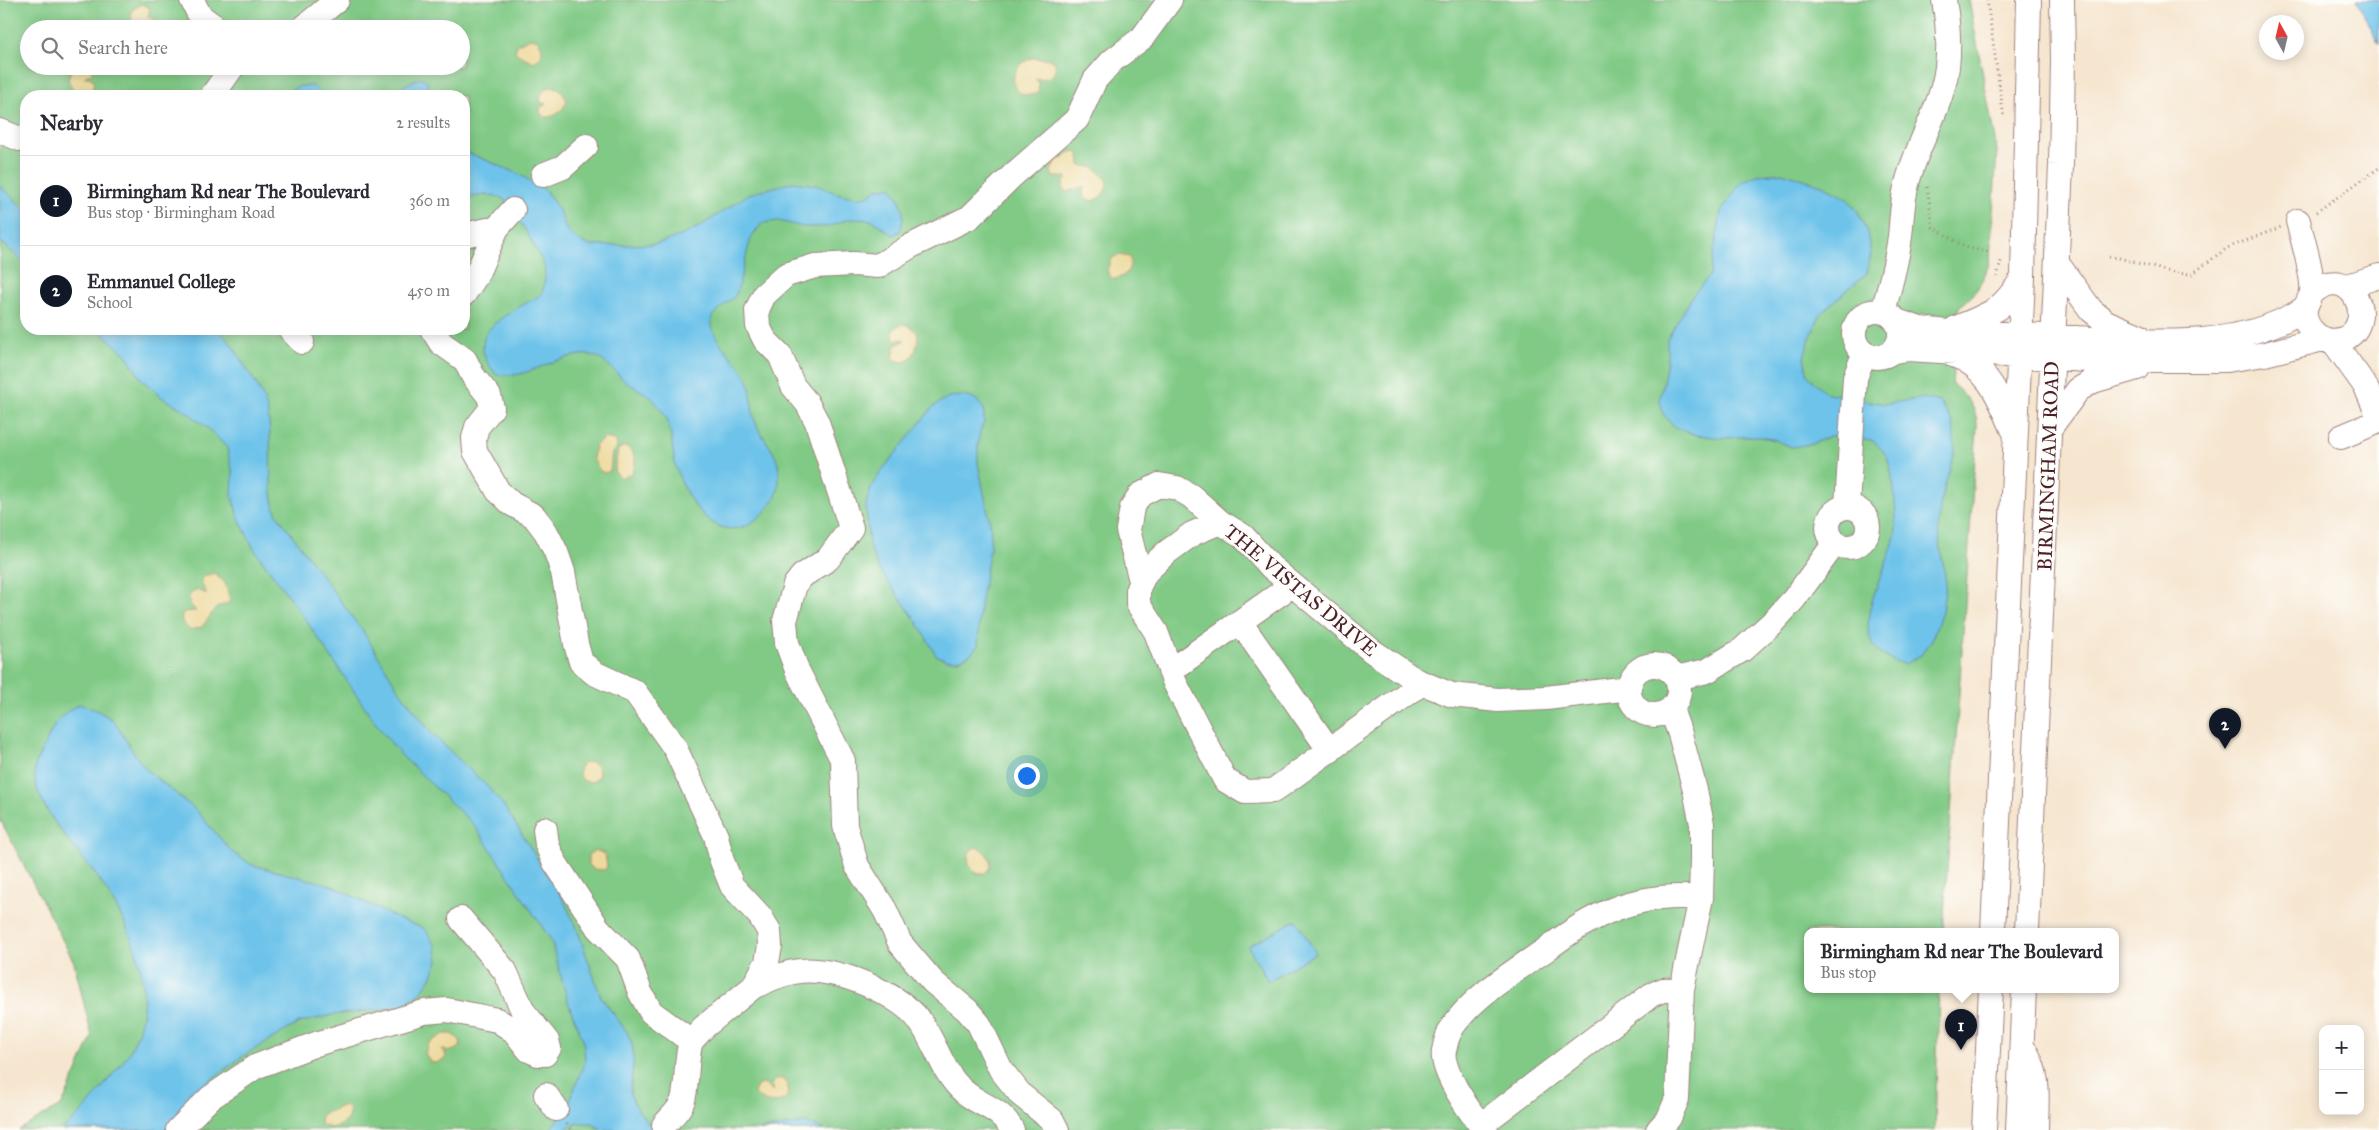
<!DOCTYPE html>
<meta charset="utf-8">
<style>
:root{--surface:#fff;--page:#f2f2f3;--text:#2b2b33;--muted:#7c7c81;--line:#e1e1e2;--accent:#111827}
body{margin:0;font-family:"IM FELL Great Primer",serif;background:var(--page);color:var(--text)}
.controls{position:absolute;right:15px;bottom:15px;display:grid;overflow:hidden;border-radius:10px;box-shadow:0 2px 12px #0003}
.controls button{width:45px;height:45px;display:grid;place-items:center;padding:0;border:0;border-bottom:1px solid var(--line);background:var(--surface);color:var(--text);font:25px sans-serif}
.compass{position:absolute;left:2259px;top:15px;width:45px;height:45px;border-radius:50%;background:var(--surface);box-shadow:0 2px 12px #0003;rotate:352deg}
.you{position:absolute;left:1026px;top:775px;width:18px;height:18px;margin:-12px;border:4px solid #fff;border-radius:50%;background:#1a73e8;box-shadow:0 0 0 8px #1a73e833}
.badge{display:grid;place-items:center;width:32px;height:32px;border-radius:50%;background:var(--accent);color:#fff;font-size:16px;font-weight:700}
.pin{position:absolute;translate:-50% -41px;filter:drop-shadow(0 1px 2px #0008)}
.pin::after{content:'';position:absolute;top:26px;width:18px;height:15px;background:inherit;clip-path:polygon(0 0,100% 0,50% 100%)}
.popup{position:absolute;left:1804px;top:928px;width:315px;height:65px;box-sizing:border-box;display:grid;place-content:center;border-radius:10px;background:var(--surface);filter:drop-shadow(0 1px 4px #0005);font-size:16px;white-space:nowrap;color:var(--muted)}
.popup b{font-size:19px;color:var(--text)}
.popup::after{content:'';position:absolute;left:50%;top:100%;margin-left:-10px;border:10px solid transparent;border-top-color:var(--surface)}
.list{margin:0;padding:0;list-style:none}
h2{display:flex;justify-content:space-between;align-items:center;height:65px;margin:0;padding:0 20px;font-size:21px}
h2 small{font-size:16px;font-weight:400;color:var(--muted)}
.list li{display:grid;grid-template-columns:32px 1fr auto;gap:15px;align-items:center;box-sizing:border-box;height:90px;padding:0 20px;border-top:1px solid var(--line)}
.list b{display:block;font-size:19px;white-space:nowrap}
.list p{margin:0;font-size:16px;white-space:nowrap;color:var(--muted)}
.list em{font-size:16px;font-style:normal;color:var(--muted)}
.icon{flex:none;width:28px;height:28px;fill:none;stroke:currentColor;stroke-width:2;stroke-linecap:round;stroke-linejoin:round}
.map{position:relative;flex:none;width:2379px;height:1130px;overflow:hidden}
.search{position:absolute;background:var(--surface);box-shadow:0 2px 12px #0003;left:20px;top:20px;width:450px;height:55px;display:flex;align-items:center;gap:12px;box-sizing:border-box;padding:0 18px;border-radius:28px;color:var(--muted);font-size:19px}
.panel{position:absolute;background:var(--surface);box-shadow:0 2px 12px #0003;left:20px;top:90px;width:450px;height:245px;border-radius:20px}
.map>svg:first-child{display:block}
</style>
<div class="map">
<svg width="2379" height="1130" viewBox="0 0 2379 1130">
<rect width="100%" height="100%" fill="#fdfcf7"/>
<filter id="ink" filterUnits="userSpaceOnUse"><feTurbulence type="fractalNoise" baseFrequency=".02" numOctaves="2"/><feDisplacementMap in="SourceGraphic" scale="10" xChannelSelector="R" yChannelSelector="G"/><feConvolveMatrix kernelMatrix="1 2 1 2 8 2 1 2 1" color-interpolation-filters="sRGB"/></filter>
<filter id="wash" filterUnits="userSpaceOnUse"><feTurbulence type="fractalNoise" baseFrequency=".0096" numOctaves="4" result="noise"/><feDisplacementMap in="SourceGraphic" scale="20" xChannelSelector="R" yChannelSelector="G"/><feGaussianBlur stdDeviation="1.12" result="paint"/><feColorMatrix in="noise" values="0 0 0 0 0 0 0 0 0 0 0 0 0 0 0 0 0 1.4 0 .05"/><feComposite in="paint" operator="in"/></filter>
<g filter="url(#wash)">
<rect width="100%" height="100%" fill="#f6e6d0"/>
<path fill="#81ca86" stroke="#667458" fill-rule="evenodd" d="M0 0H1969L1997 151 1990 259C1985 279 1977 294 1959 307L1952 384C1967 396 1977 407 1977 427L1943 931H1807V989H1939L1935 1130H19L62 1105 92 1037 74 962 0 819ZM29 29H461V66H29ZM26 96H464V329H26Z"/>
<path fill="#eeda9e" stroke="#9c7c64" d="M142 4 150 8 148 17 156 20V27L141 29C133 24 129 19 132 10Z
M530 38 538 40C544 49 544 56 534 62L517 54 515 51 518 44Z
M1032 58 1050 59 1055 63C1058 78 1045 80 1035 78L1039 83 1038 92C1015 106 1000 70 1032 58Z
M72 66H93L92 73 84 77H90L94 82 91 93 86 96 74 92 68 80Z
M552 87 559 88 567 100C564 110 556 118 544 117L540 112V108L546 104 541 103 540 96 546 88Z
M1075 151 1079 153 1080 165 1095 168 1108 181C1106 192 1103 196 1093 201L1086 199 1083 195 1084 186 1068 192 1063 188V183L1067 177H1053L1051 171 1058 158H1064L1068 153Z
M1119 255 1130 257C1132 269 1126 277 1114 279L1109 276 1107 270 1112 258Z
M906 324 917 332C921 347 909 371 893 358L895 346 904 341 903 339 896 341C888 331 896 325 906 324Z
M604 438 615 440 617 445 612 453 610 471 605 473 600 471 593 459 595 446Z
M622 447H627C636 455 637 463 632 473L621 478 614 471 618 450Z
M214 573 225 583 230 599 228 603 216 608 202 627 190 630C184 625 178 619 184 612L196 611 190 604 189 595 197 590 207 594C204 587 199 585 204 576Z
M579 772a10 10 0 1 1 20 0a10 10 0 1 1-20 0Z
M976 847C985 850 996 862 987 871 975 883 958 854 976 847Z
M595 850 605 854 607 866 605 870 594 869 588 865V855Z
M444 1034H451L459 1039 461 1044 459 1048 449 1052 441 1049 446 1055 445 1059 436 1063 430 1062 425 1054 429 1043Z
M778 1079H783L788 1085 787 1097C775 1106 763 1104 754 1092L758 1085 764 1084 773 1091 772 1083Z
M344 1105 348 1107C353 1119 342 1126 331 1128L320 1124 321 1115Z"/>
<path fill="#6dc3ea" stroke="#5c718a" d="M2356 0H2379V44Z
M422 78 428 82V96H396C401 85 411 81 422 78Z
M300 86H313L323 96H279Z
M464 151 519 174 545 190 559 210 566 229 576 239 590 246 657 244 685 234 704 224 749 194 793 182 816 185 836 193 857 198 867 196 879 188 891 187C903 202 906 213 900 231L893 235 872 220 849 219 827 227H803L778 221 762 223 751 238 736 295 712 316C708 341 738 358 748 380 753 392 750 408 755 421 761 438 778 452 779 471 780 493 775 503 759 517 718 552 685 500 675 464 672 450 672 433 667 420 665 414 658 406 654 401 647 393 635 388 626 382 615 373 604 357 590 355 571 352 539 369 520 374 513 376 505 375 497 375 458 332 509 314 542 294 544 284 547 273 543 263 540 255 511 204 505 200 493 192 476 195 464 200Z
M1785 173 1825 186 1848 199 1858 212 1867 232 1871 254 1867 273 1821 313 1810 338 1804 357 1808 376 1824 392 1885 404 1924 398 1940 402 1953 423 1955 451 1941 499 1938 530 1946 583 1942 612 1932 640 1921 655 1905 664C1833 647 1887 577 1895 535 1898 520 1893 468 1886 455 1883 450 1877 445 1873 441L1830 436 1812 444 1791 447 1776 440 1756 436 1724 438 1696 435 1676 428 1663 414 1660 400 1667 360V339L1693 295 1710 275 1721 212 1741 182 1757 175Z
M0 186 26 210V264L0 241Z
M98 329H216C229 338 236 351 244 365 253 379 263 393 267 409 274 444 266 479 276 513L364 633 399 690 431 733 488 787 504 806 563 899 576 926 601 997 627 1032 632 1044 634 1057 630 1094 637 1109 650 1125 658 1130H603L591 1123H578L561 1130H550L567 1107 585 1061 583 1040 569 1005 551 940 474 825 400 754 379 728 303 616 254 549 239 519 232 496 233 474 227 448 210 430 187 412 160 396 141 379 127 356Z
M962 396 976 399 984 409V422L980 432 978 444V463L991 528 990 548 980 606 978 645 971 654 959 660H946L936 655 917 622 878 568 869 544 866 505 871 487 883 469 933 407 948 397Z
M79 704 99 711 113 720 138 759 149 772 196 810 232 852 252 865 331 885 392 916 425 929 435 945 438 961 431 978 419 995 399 1007 333 1015 299 1023 243 1056 201 1087 184 1109 173 1130H62C82 1114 92 1101 108 1080 116 1070 127 1059 132 1047 162 988 128 918 93 871 74 846 29 800 35 767 36 759 42 750 46 743 54 723 61 714 79 704Z
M1296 920 1316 953 1268 981 1248 946Z
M805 1123 826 1130H760Z"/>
</g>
<g filter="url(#ink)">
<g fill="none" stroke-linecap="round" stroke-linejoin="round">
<g stroke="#a0827e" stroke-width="26">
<path id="minor" d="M192 0 200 16 218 29
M302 29 337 0
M212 96 233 66
M0 131 20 139H26
M543 175 563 167 586 146
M2298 221C2302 237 2314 277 2312 292 2310 301 2303 306 2305 317 2307 327 2315 336 2324 339 2331 342 2339 341 2346 338 2379 319 2348 260 2312 293
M497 228 513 210
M464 235 497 228 476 276 464 294
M2057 263 2091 310 2106 322 2139 336
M2348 286 2379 276
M1854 334a23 23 0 1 1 46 0a23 23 0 1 1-46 0Z
M1883 311C1890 286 1897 262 1900 236 1902 218 1902 201 1907 184 1915 150 1934 120 1943 87 1951 59 1949 29 1944 0
M1897 321 1920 329 1947 332C1990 333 2033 335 2076 338 2149 342 2242 351 2305 308
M1956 328C1993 313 2000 312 2023 278
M290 329 302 342
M432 329 441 343 465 360 473 376 489 396 492 408 477 427 474 438 475 451 498 491 512 504 534 516 546 532 556 552 563 572 576 644 581 662 594 673 635 692 675 748 716 836 722 861 732 886 760 916 769 931 770 946 767 962 753 987 704 1027 691 1041 651 1012 640 992 628 959 598 928 554 861 547 845 545 829
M2333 341 2366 387 2379 417
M1893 351 1908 349 2087 360H2227L2265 354 2323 339
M1953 355C1987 365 2000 399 2013 429
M2050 428 2078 390 2093 381 2137 368
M2341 437 2379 421
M1847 506 1855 378 1864 354
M1828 527a20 20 0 1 1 40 0a20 20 0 1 1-40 0Z
M1220 522 1192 534 1166 553 1146 572 1138 588V604L1156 632 1175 683 1225 780 1245 792 1273 791 1422 683
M1141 581 1128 530 1132 508 1140 495 1159 485 1177 488 1191 496 1220 522 1243 536 1271 567 1372 651 1415 680 1452 695 1498 700 1546 698 1630 688
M1240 622 1330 751
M1629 690a25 25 0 1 1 50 0a25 25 0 1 1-50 0Z
M1170 671 1292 585
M1676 678 1707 671 1742 650 1774 621 1794 599 1835 543
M1993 931 2023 278 2029 0
M2027 931 2061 165 2063 61 2062 0
M753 987C768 980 783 973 800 971 833 966 899 993 919 1020 935 1041 941 1069 960 1088 976 1105 1001 1107 1012 1130
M2026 1052C2041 1079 2036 1100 2036 1130
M546 1095 556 1109
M664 1125C671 1117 680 1110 683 1100 688 1082 685 1061 691 1041
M1481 1125 1651 995 1663 990 1682 989
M178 1130 210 1098 255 1067 316 1044 424 1012 447 1010 497 1020 514 1031 529 1050 538 1054H545L549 1048 547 1041 523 1011 505 971 461 919
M1057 1130 1052 1120 1021 1095 1001 1070 979 1024 967 1010 933 982 900 943 885 910 857 866 845 826 843 761 797 670 787 643 785 621 795 585 802 576 828 559 851 528 817 422 807 403 793 386 780 355 765 340 758 326 757 310 764 295 786 275 815 266 854 264 878 266 911 246 970 217 1012 176 1077 119 1095 80 1112 61 1142 38 1170 0
M1486 1130C1472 1117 1440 1070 1444 1051 1445 1045 1448 1035 1451 1029 1471 998 1513 972 1544 951 1563 937 1582 923 1605 913 1635 899 1668 895 1701 898
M1658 1130 1669 1118 1677 1099 1682 989 1701 898 1702 859V824L1695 790 1680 734 1671 709
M1984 1130 1991 989
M2018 1130 2024 989"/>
</g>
<path stroke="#a0827e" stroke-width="3" stroke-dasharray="1 4" stroke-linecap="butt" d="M1987 0 2004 118
M1927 187 1933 227 1965 247 1989 252
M2316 212 2379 168
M2109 257 2119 258 2174 273 2192 274 2227 248 2281 227
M1997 277 2001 261
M567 1124 571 1130"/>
<use href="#minor" stroke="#fff" stroke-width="24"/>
</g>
</g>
<g text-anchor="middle" stroke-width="4" stroke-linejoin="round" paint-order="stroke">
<g font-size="20" fill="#4a1f2b" stroke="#fdfcf7">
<text transform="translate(2048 466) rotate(-88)" y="7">BIRMINGHAM ROAD</text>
<text transform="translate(1301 590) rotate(40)" y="7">THE VISTAS DRIVE</text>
</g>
</g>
</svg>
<div class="controls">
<button>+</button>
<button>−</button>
</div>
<svg class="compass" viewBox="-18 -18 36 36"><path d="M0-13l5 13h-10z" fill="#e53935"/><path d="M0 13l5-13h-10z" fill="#7c7c81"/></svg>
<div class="you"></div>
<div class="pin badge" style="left:1961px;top:1050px">1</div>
<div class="popup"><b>Birmingham Rd near The Boulevard</b>Bus stop</div>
<div class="pin badge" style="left:2225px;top:749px">2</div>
<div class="search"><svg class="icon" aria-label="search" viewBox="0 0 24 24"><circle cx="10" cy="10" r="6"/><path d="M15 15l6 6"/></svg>Search here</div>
<section class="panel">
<h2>Nearby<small>2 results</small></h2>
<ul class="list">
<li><span class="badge">1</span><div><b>Birmingham Rd near The Boulevard</b><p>Bus stop · Birmingham Road</p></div><em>360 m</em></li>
<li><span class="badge">2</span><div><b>Emmanuel College</b><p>School</p></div><em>450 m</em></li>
</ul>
</section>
</div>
